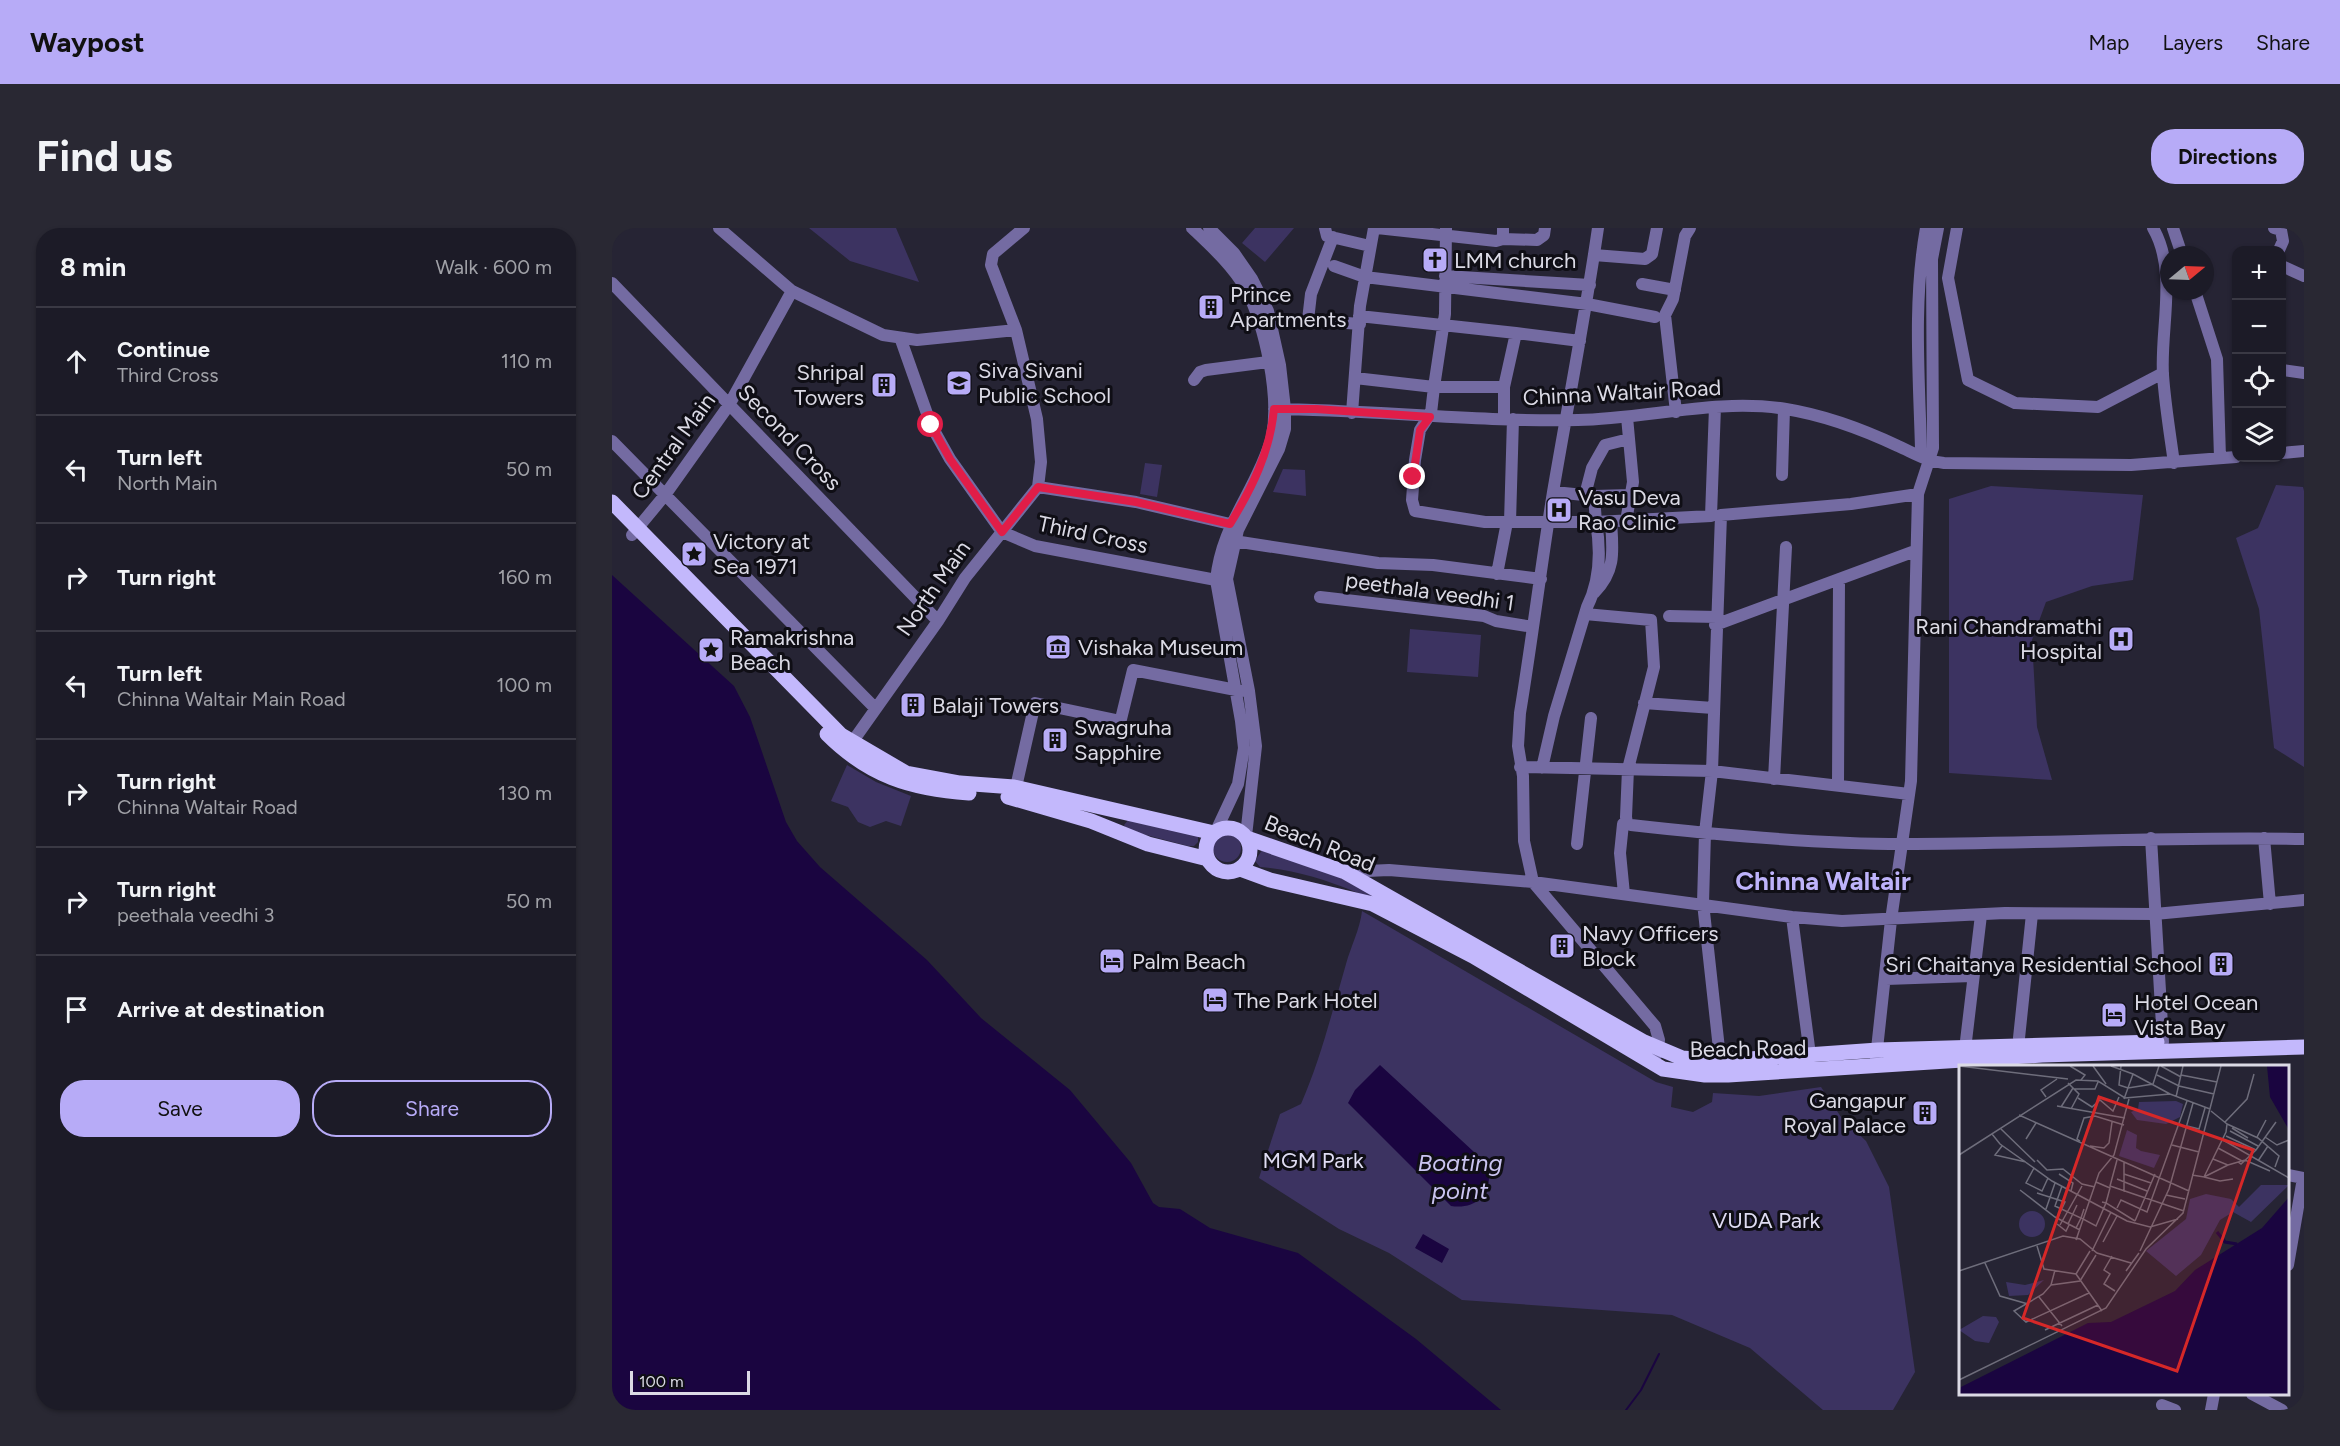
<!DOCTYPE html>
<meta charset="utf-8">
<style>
:root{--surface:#1c1b27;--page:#292833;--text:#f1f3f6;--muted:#a0a1a7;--line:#3a3944;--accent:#b7abf7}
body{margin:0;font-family:Figtree,sans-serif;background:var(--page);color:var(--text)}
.controls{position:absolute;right:18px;top:18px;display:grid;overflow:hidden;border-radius:12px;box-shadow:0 2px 4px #0004}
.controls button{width:54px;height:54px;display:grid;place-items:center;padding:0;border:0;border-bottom:2px solid var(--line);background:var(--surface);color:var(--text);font:30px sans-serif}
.compass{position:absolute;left:1548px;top:18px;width:54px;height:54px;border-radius:50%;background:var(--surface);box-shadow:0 2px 4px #0004;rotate:71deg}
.scale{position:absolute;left:18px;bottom:15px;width:120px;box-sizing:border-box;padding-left:6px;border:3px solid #dbdae5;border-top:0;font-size:16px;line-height:21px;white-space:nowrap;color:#dbdae5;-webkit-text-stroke:4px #0f0e15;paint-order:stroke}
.stop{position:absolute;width:18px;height:18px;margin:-14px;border:4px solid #e11d48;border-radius:50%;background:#fff}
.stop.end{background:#e11d48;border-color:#fff;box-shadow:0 2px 6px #0008}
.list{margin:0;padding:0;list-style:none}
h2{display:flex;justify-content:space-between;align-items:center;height:78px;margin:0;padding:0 24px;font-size:26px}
h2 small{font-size:20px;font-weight:400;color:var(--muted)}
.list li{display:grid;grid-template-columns:39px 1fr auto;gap:18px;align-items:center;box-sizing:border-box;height:108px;padding:0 24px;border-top:2px solid var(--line)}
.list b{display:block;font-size:22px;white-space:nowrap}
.list p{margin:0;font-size:20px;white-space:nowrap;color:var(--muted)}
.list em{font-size:20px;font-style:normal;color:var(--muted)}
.actions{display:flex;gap:12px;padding:18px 24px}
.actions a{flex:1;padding:14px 0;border:2px solid var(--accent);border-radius:24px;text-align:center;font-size:21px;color:var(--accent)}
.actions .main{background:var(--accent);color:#111}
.icon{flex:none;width:33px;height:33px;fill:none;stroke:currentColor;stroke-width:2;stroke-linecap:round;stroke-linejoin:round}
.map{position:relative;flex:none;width:1692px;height:1182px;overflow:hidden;border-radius:24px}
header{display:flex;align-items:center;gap:36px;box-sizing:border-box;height:84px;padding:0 30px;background:var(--accent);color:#111}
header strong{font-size:28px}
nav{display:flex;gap:33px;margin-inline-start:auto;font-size:21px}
.intro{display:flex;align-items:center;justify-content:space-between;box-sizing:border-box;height:144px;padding:0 36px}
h1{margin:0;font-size:42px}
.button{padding:15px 27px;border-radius:24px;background:var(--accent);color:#111;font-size:21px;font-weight:700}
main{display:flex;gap:36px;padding:0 36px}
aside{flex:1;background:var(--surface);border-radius:24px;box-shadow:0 2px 4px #0004}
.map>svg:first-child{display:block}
</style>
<header>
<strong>Waypost</strong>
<nav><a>Map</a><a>Layers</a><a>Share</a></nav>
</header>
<div class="intro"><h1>Find us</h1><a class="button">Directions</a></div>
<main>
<aside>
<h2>8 min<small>Walk · 600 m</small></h2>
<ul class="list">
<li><svg class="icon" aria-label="ahead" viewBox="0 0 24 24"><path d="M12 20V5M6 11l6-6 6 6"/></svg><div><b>Continue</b><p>Third Cross</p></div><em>110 m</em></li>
<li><svg class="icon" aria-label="left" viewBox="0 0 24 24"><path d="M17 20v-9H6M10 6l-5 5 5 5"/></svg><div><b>Turn left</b><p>North Main</p></div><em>50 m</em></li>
<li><svg class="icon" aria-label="right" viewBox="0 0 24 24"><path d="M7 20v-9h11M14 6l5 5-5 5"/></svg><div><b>Turn right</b></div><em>160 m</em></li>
<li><svg class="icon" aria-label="left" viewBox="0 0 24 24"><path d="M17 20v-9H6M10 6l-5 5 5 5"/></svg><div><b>Turn left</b><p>Chinna Waltair Main Road</p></div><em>100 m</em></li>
<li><svg class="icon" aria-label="right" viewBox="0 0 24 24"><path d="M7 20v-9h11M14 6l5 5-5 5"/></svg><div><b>Turn right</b><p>Chinna Waltair Road</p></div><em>130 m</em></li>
<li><svg class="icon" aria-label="right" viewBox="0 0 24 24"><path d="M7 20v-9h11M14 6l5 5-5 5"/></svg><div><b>Turn right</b><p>peethala veedhi 3</p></div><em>50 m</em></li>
<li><svg class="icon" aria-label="arrive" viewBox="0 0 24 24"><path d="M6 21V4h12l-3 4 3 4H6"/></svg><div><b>Arrive at destination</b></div></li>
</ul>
<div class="actions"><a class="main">Save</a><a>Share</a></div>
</aside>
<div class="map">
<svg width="1692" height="1182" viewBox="0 0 1692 1182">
<rect width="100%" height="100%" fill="#262434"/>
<path fill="#3c3361" d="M197 0H284L307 54 238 33Z
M643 0H682L653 34 630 15Z
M533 235 550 237 545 269 528 266Z
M671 241 693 242 694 268 661 264Z
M1664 257 1691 259 1692 263V539L1662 520 1647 381 1624 310 1646 300Z
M1379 258 1531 267 1521 352 1480 358 1434 374 1420 412 1425 499 1440 552 1337 545V271Z
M798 401 869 407 866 449 795 444Z
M235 537 264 554 299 568 289 598 274 593 258 599 246 594 236 579 219 573Z
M517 591 586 608V614L582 618H576L515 602 512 597Z
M601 620a14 14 0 1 1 28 0a14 14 0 1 1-28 0Z
M650 622 719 645 823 700C770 675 708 643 648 639L643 633Z
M750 683 1044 854 1061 859 1059 879 1081 884 1100 874 1101 865 1147 868 1209 859 1229 889 1254 913 1277 959 1303 1144 1281 1182H1211L1138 1120 1060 1087 850 1072 777 1025 727 1001 647 950 668 886 689 876C709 830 720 784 734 736 739 718 748 701 750 683Z"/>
<path fill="#1a0540" d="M0 347 122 458 138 489 174 594 185 613 208 639 315 732 369 790 458 862 519 935 541 975 547 979 568 981 598 1000 686 1025 804 1111 889 1182H0Z
M768 837 875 936C883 963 866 982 839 978L736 875 743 862Z
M811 1006 837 1021 830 1035 803 1020Z"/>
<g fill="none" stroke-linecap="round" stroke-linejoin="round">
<path stroke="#1a0540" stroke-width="2" d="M1014 1182 1029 1162 1047 1126"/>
<path stroke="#746ba2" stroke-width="12" d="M107 0 180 63 271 107 305 112 404 102
M580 0C600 19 620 37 634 61 653 98 668 167 660 208 658 218 653 229 649 238 631 279 609 305 604 352L629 493 632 520 626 556 604 603
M597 0 622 25 640 51 656 83 668 137 673 181V201L667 221 626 302 615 351 637 463 644 518 634 608
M713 0 715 8 758 18
M765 0 884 13 891 11V0
M986 0C973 89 956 176 941 264 929 338 920 412 908 485L906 518 911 548 912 613 921 654 1043 798 1047 812 1045 826
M1314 0C1301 72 1307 148 1309 221L1315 233
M1345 0 1336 50 1356 152 1403 175 1486 179 1551 145
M1541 0C1566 43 1548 100 1551 147 1553 176 1558 206 1562 235
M1561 0 1570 27
M1662 0 1669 2 1671 13 1667 22
M721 9 699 66 696 92 748 96
M891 11 925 12 932 7 933 0
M982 27 1033 31 1040 26 1045 0
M722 38 753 49 975 76 1043 89
M1670 38 1692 48
M833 48 978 57
M0 55 326 393
M1030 56 1063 62
M1583 63 1605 131 1608 230
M747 88 904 105
M289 112 319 197 338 231 390 304 423 318 604 352
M1670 142 1692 145
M743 150 822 159 833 86 834 0
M582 152 588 144 594 142 656 134
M892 159H822L819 185 808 202 803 232 800 272 803 283 873 294H984L982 268
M662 181C763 182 864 194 966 192 1034 191 1105 170 1174 181 1211 187 1252 202 1286 218 1302 225 1314 233 1332 235L1519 237 1624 229
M1064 184 1053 87 1061 71 1073 8 1078 0
M740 185 748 78 762 0
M892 191V159L904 105 968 113
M0 213 263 480
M1670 225 1692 223
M1170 247 1172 181
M426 259 524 274 618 296
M942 264 982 268 1019 267
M973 267 980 240 993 217 1017 211
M1014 293 1021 254 1015 189
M898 294 901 191
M20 307 53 267 117 177 180 63
M622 313 766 335 821 337 929 351
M885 346 895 294
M982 365C1004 343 1001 323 999 294
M708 369 872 388 884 393 921 399
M973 386 1039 392 1042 439 1016 541 1014 589 1015 595 1019 597C1107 607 1203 616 1291 616 1425 616 1558 608 1692 611
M1057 388 1105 389
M1103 397 1303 323
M1032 475 1101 480
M236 520 326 393 353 350 426 259 429 234 425 191 404 102 379 37 381 26 412 0
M908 539 1100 543 1297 566
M930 540 942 488 975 379C988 353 989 323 984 294L1099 288 1103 179
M1162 551 1174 319
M1226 556 1227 353
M402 568 423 475 504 492 509 491 521 442 629 463
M1011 596 1008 625 1012 666
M1539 610 1551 814
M1652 610 1658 676
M965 616 979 490
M733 644 777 642 921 654 1180 689 1230 693 1393 685 1543 686 1692 672
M1180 689 1198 827
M1274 751 1360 748
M1407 810 1420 686
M1354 813 1369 687
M1264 830 1279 692 1299 553 1306 266 1321 220 1320 31 1326 0
M1109 839 1091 675 1093 605 1100 543 1109 287 1239 276 1306 266
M1676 947 1692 950
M1676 1037 1691 950
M1640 1166 1670 1182
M1550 1177 1563 1182
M1599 1182 1602 1166"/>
<path stroke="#c3b8fc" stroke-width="15" d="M0 274 229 507 294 545 348 555 402 559 602 605
M215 506C257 548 299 561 357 565
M396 569 479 593 536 616 596 631
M594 622a22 22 0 1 1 44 0a22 22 0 1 1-44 0Z
M635 610 733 644 1032 814 1070 830 1109 833 1266 822 1545 814
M628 641 658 652 761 676 861 728 1051 841 1093 847H1116L1430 827 1692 819"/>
</g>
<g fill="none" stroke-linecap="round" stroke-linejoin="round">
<path stroke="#e11d48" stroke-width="8" d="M319 197 338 231 390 304 426 259 524 274 618 296C640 260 658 224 662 181H704L818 189 808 202 801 249"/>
</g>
<defs>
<g id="church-square" transform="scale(1.35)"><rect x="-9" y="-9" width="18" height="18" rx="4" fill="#b7abf7" stroke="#0f0e15"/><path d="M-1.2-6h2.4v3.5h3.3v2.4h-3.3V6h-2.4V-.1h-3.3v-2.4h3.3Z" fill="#111"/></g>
<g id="building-square" transform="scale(1.35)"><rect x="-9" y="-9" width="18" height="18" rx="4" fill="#b7abf7" stroke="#0f0e15"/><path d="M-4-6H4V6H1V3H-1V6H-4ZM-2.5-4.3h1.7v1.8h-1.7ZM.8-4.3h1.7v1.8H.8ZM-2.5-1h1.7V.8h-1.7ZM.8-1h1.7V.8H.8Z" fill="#111"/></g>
<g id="school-square" transform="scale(1.35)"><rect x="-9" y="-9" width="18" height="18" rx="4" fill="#b7abf7" stroke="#0f0e15"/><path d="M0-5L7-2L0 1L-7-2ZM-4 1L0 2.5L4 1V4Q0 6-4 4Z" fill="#111"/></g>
<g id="hospital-square" transform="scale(1.35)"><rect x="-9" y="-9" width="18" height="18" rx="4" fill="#b7abf7" stroke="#0f0e15"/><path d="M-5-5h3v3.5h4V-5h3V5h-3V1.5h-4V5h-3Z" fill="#111"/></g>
<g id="sight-square" transform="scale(1.35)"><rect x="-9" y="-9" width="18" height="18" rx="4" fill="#b7abf7" stroke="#0f0e15"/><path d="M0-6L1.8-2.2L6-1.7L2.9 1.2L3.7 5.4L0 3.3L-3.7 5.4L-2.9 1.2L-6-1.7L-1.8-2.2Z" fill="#111"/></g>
<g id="museum-square" transform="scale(1.35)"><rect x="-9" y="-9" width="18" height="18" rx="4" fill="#b7abf7" stroke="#0f0e15"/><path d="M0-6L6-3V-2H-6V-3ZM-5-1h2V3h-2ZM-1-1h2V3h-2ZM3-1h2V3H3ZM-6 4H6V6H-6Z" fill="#111"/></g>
<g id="hotel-square" transform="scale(1.35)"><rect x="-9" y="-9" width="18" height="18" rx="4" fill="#b7abf7" stroke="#0f0e15"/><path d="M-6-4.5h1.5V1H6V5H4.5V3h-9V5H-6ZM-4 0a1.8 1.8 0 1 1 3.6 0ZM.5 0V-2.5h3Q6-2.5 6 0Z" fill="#111"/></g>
</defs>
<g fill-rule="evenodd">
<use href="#church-square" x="823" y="32"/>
<use href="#building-square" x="599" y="79"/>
<use href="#school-square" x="347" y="155"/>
<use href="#building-square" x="272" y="157"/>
<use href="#hospital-square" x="947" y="282"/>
<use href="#sight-square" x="82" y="326"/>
<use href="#hospital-square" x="1509" y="411"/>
<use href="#museum-square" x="446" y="419"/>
<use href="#sight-square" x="99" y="422"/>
<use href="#building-square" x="301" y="477"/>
<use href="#building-square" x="443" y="512"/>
<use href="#building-square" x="950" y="718"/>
<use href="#hotel-square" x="500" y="733"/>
<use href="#building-square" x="1609" y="736"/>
<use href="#hotel-square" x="603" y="772"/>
<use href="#hotel-square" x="1502" y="787"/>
<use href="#building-square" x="1313" y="885"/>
</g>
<g text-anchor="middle" stroke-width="6" stroke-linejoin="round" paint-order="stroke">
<g font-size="22" fill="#dbdae5" stroke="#0f0e15" text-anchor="start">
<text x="842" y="40">LMM church</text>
<text x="618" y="74">Prince<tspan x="618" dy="25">Apartments</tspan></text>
<text x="366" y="150">Siva Sivani<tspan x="366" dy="25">Public School</tspan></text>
<text x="252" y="152" text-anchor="end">Shripal<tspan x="252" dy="25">Towers</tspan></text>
<text x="966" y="277">Vasu Deva<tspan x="966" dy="25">Rao Clinic</tspan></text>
<text x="101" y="321">Victory at<tspan x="101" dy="25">Sea 1971</tspan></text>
<text x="1490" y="406" text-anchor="end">Rani Chandramathi<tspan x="1490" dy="25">Hospital</tspan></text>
<text x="118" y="417">Ramakrishna<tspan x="118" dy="25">Beach</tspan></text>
<text x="466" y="427">Vishaka Museum</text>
<text x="320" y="485">Balaji Towers</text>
<text x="462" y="507">Swagruha<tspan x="462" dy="25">Sapphire</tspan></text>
<text x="970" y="713">Navy Officers<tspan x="970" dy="25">Block</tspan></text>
<text x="520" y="741">Palm Beach</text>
<text x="1590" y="744" text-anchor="end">Sri Chaitanya Residential School</text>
<text x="622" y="780">The Park Hotel</text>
<text x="1522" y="782">Hotel Ocean<tspan x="1522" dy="25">Vista Bay</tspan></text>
<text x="1294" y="880" text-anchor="end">Gangapur<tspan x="1294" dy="25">Royal Palace</tspan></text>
</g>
<g font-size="22" fill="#dbdae5" stroke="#0f0e15">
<text transform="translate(1010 164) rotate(-3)" y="8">Chinna Waltair Road</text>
<text transform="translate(178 209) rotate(46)" y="8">Second Cross</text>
<text transform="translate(61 218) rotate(-54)" y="8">Central Main</text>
<text transform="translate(481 306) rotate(12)" y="8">Third Cross</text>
<text transform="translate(321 360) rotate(-55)" y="8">North Main</text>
<text transform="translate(818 363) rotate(8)" y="8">peethala veedhi 1</text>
<text transform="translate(708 615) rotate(22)" y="8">Beach Road</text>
<text transform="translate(1136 820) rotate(-1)" y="8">Beach Road</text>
</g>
<g font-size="22" fill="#dfdcf3" stroke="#0f0e15">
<text x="701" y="940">MGM Park</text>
<text x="1154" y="1000">VUDA Park</text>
</g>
<g font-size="24" font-style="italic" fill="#cac4f1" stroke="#0f0e15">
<text x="848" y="943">Boating<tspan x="848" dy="28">point</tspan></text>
</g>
<g font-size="26" font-weight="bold" fill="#beb3fa" stroke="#0f0e15">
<text x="1211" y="662">Chinna Waltair</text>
</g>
</g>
<g transform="translate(1347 837)">
<rect width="330" height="330" fill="#262434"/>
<path d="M217 36 224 39 221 52 207 59 178 55 172 47 179 44 180 37ZM168 65 178 70 177 83 182 86 201 90 195 103 160 91ZM302 120H330L292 157 274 147 261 155 242 190 217 211 187 186 227 154 231 134 247 129 272 134 280 142ZM60 159a13 13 0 1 1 26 0a13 13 0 1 1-26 0ZM85 215 69 230 50 231 47 217 66 220ZM24 251 37 252 40 257 30 278 16 276 0 265Z" fill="#3c3361"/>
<path d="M308 1H330V65L311 32ZM330 132V329H0L2 322 129 258 152 257 216 226 236 205 303 163Z" fill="#1a0540"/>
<path fill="none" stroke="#1a0540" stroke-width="3" d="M258 167 266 177 278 179"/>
<path fill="none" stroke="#6e6d7b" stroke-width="1.5" d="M0 1 109 14M111 1 126 10 122 15M134 1 147 19M152 1 174 9 165 34M162 1 160 20 169 23 194 19 200 1M202 1 222 12M174 9 211 29M198 10 220 21 255 29M222 10 258 17M109 18 120 29 112 44M115 24H136L139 17M87 32 82 25 98 14M217 32 224 1M119 33 133 42 141 35 154 46 160 32M98 41 166 53M102 42 114 23M60 50 230 126M266 57 288 34 295 9M268 59 299 73 320 91 316 102M228 61 240 64 246 43M273 63 289 73M42 64 76 97M271 66 299 81M33 69 41 79 93 116 168 156 191 162 219 154M267 71 297 85M298 72 307 55M306 72 318 80 330 75M67 74 77 58M264 75 330 113M121 76 118 74 125 53 136 51 165 60M213 80 240 87M43 81 36 90 67 97M131 81 145 83 150 78 153 57M259 83 283 96M0 90 117 15 139 16 166 33 211 29 251 44M78 95 88 105 104 104 123 119 136 122M158 95 151 121 225 146M299 96 309 81M165 97V127M279 97 282 99 297 85 317 57M269 100 286 95 311 106M75 103 67 118 83 126 89 113M100 109 114 118 112 126M165 109 192 118M233 110 245 112 267 67 268 59 252 46M245 112 269 100 254 94M245 112 261 116 274 114M158 114 188 126M137 117 151 123 147 138 176 156M103 121 96 141 122 153 117 163M61 125 96 152 121 165M78 128 106 137 98 154M207 130 226 134M158 143 162 135 188 147 228 36M87 144 96 118M125 144 122 153 137 161 147 138 143 137M176 156 196 109M98 159 107 166 110 160M109 159 118 140M101 160 123 121M117 175 140 108 155 90 170 34M144 177 158 151M78 181 85 204 117 209 143 246M133 186 152 147M181 186 210 124 234 38M153 191 145 205 151 209 145 219 156 226M26 198 41 231 69 239M96 205 92 220 84 229 55 246 67 257 130 228M0 206 104 171 121 174 138 188 172 198M167 206 180 188M117 209 131 186M92 220 121 216 137 190M80 232 103 261M86 265 139 240M0 315 147 243 187 184 224 148 262 1"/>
<path fill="#d62828" fill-opacity="0.15" stroke="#d62828" stroke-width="3" d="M140 32 294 85 218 306 64 253Z"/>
<rect width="330" height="330" fill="none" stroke="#dbdae5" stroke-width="3"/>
</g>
</svg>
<div class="controls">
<button>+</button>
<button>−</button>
<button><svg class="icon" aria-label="locate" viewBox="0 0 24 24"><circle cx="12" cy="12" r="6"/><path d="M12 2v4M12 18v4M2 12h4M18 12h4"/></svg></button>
<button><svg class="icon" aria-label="layers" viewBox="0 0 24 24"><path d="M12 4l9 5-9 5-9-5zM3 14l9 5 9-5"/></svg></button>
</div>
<svg class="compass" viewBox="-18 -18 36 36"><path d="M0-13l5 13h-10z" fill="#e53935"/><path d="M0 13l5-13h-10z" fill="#a0a1a7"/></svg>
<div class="scale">100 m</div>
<div class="stop" style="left:319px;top:197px"></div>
<div class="stop end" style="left:801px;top:249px"></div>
</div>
</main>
